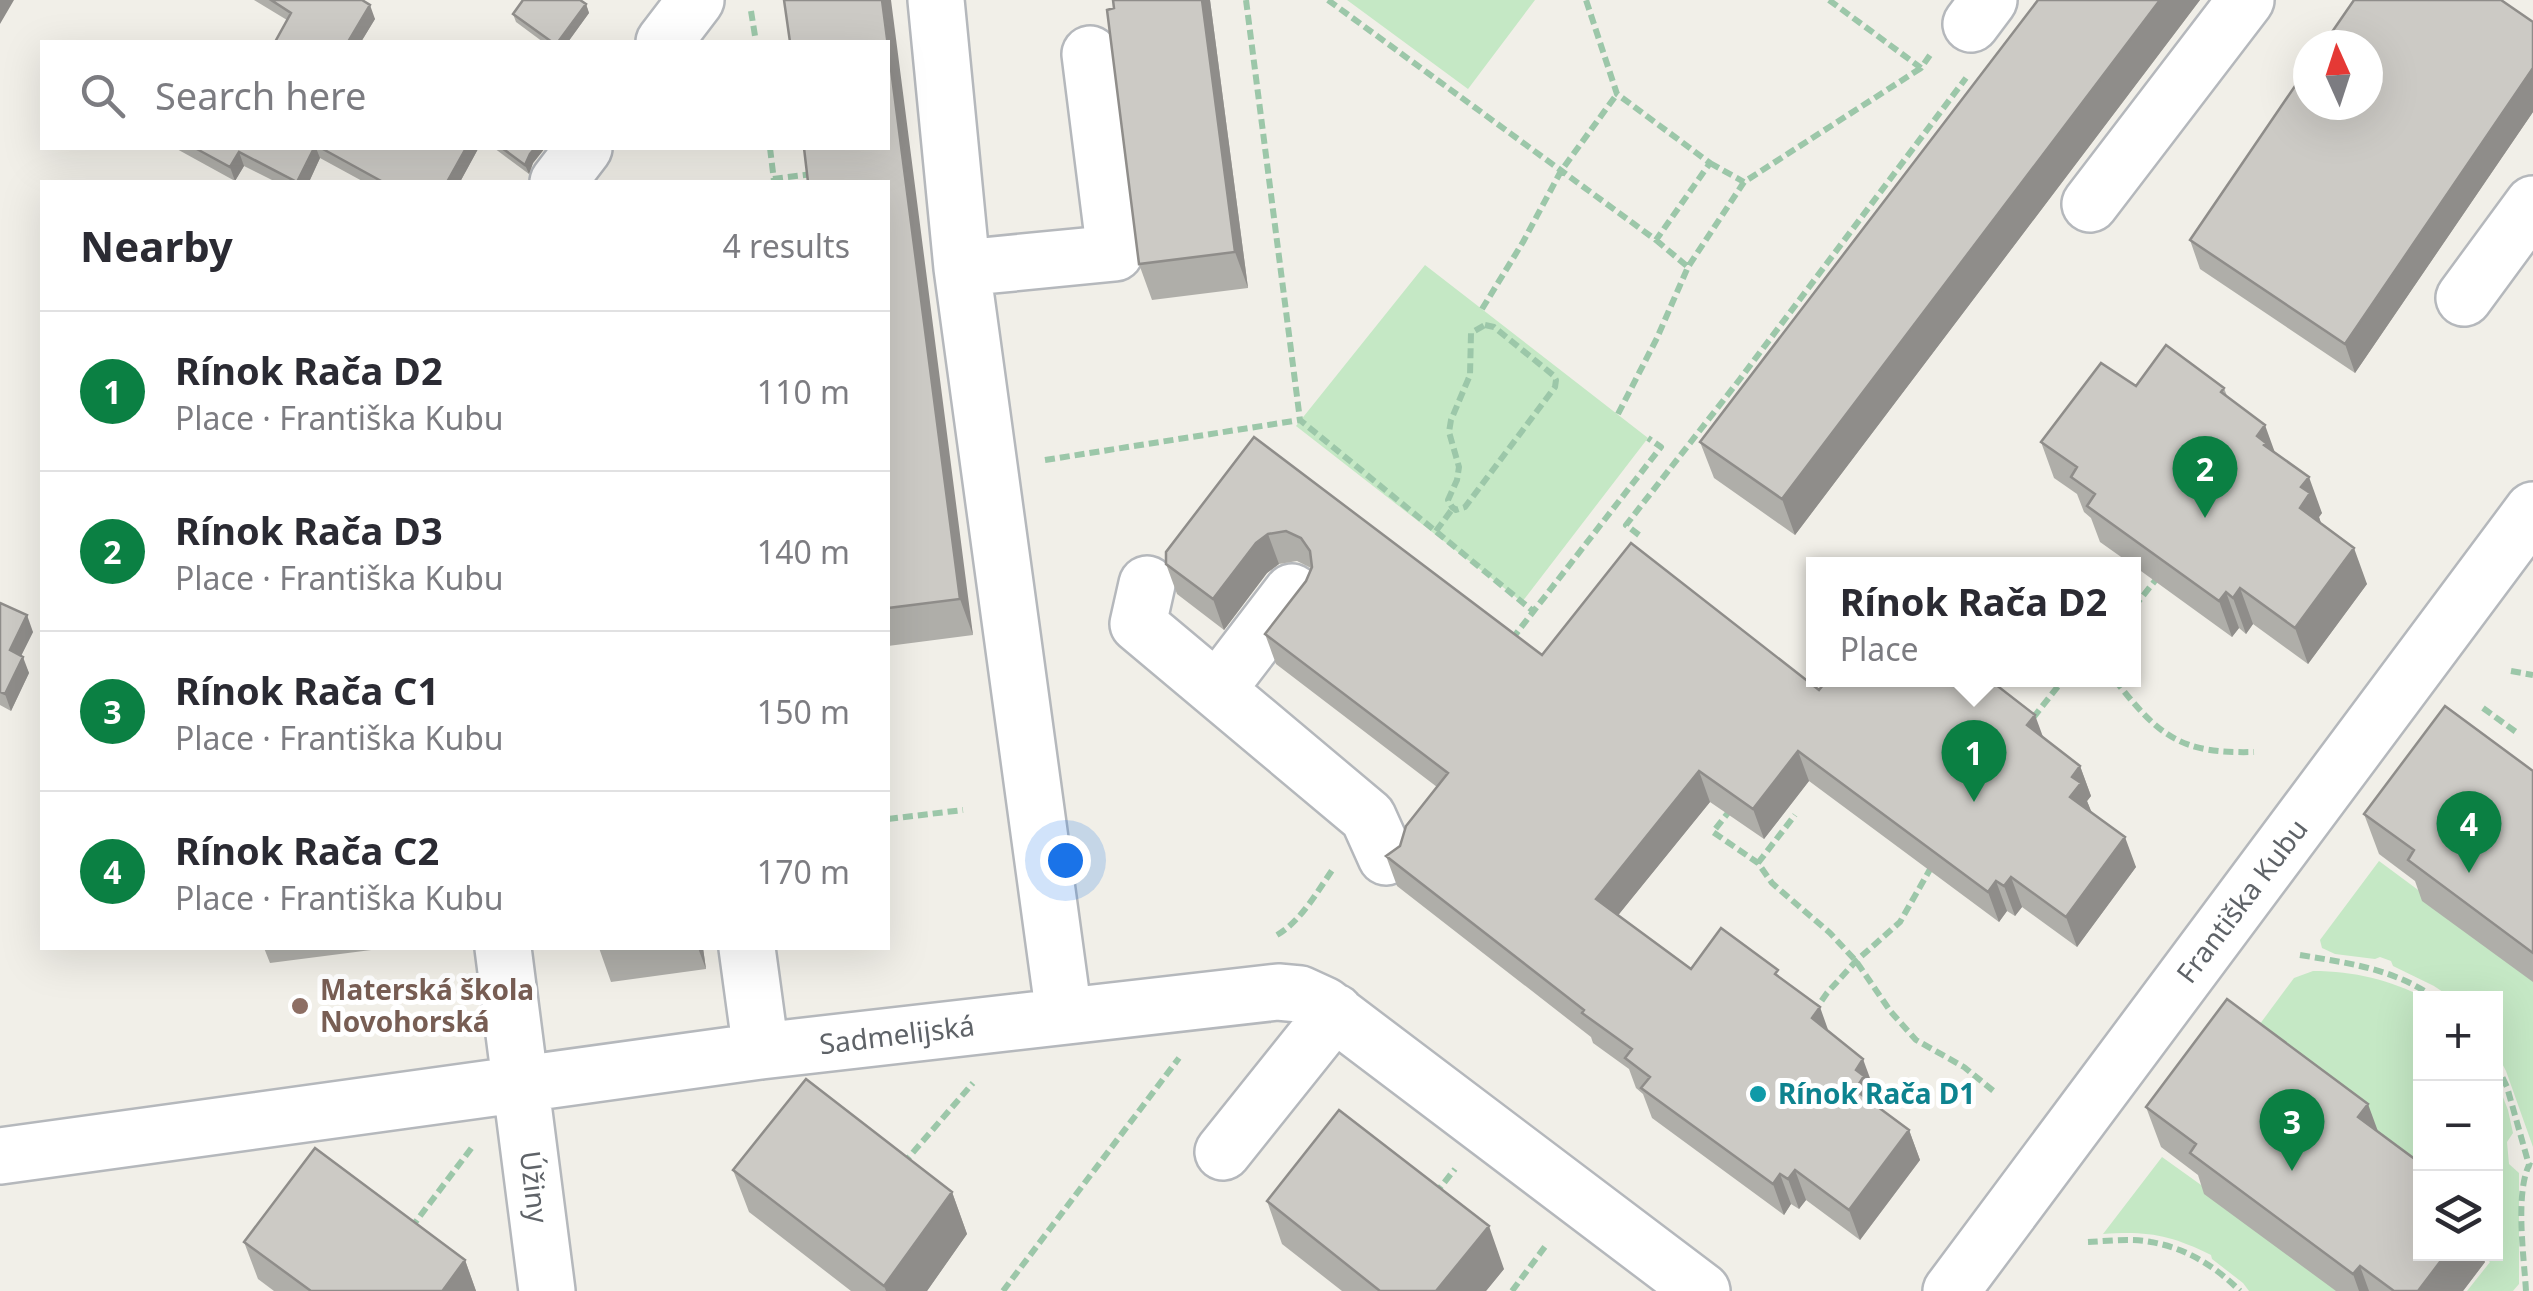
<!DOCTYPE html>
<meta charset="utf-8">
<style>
:root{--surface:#fff;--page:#f7f7f7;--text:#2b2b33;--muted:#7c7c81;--line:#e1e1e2;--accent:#0b8043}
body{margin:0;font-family:"Noto Sans",sans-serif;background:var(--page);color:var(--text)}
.controls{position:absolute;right:30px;bottom:30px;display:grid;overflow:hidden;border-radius:0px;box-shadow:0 10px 40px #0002}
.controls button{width:90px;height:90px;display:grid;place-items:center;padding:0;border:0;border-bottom:2px solid var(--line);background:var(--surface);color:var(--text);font:50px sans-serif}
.compass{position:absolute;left:2293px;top:30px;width:90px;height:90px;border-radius:50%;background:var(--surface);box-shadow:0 10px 40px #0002;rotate:357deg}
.you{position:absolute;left:1065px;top:860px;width:35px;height:35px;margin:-25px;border:8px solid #fff;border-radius:50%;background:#1a73e8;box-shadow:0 0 0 15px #1a73e833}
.badge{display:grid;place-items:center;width:65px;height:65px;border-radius:50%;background:var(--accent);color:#fff;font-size:32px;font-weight:700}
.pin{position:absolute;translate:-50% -82px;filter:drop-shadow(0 2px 5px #0008)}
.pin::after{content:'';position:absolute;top:52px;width:35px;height:30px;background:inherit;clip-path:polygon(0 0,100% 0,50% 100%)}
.popup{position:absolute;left:1806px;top:557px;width:335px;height:130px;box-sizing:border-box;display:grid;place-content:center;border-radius:0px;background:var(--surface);filter:drop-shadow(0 2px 8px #0005);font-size:32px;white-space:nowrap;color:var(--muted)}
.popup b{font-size:38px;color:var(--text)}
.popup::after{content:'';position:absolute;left:50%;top:100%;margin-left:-20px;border:20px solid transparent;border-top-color:var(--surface)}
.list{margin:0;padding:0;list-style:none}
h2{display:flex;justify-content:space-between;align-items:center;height:130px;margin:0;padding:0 40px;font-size:42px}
h2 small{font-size:32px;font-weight:400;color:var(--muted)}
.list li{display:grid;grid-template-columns:65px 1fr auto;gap:30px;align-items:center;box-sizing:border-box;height:160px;padding:0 40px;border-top:2px solid var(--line)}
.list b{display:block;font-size:38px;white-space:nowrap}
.list p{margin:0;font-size:32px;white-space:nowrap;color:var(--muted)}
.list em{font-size:32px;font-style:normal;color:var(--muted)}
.icon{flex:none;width:55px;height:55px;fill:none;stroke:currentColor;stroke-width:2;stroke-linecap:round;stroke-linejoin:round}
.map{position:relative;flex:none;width:2533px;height:1291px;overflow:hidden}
.search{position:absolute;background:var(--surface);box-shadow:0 10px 40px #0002;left:40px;top:40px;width:850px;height:110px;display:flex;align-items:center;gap:25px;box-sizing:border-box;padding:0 35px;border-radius:0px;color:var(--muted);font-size:38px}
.panel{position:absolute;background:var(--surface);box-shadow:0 10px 40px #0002;left:40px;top:180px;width:850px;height:770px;border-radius:0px}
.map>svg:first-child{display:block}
</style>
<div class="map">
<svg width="2533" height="1291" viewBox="0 0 2533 1291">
<rect width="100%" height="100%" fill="#f1efe8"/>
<path fill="#c5e8c5" d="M1347 0H1535L1468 89Z
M1425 265 1648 438 1522 602 1296 426Z
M2379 861 2533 975V1147L2506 1071 2496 1052V998H2452L2434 986 2393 966 2391 961 2380 957 2375 959 2335 954 2322 948 2320 940Z
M2313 971C2355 971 2389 980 2426 998H2420V1190L2248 1040 2294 978Z
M2496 1079 2508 1110 2513 1133 2507 1142 2509 1164 2519 1173V1284L2513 1291H2467L2490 1262 2479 1254H2496V1218L2500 1201 2496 1190Z
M2162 1157 2349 1291H2249L2243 1283 2212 1259 2211 1255C2170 1235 2149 1231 2103 1234Z"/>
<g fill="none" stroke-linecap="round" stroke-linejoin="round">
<g stroke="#b5b8bc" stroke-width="60">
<path id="minor" d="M936 0 962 268 1064 1015
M1971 24 1989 0
M664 42 696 0
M558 182 584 148
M2090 204 2246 0
M962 268 1115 253 1090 54
M2464 298 2533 204
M1147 584 1138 624 1368 817 1386 857
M1217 690 1292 592
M503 948 547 1291
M747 948 761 1051
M1223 1152 1335 1012
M0 1156 761 1051 1278 992 1300 994 1324 1005 1702 1291
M1951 1291 2533 510"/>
</g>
<path stroke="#9cc7a9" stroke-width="6" stroke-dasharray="10 5" stroke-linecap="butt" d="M1246 0 1300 420 1533 611
M1328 0 1656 240 1710 163 1617 94 1586 0
M1829 0 1921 68 1930 55
M751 11 756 42
M770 148 774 181
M1710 163 1744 182
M773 179 812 174
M1656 240 1688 267
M1482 309 1523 242 1561 171 1617 94
M1485 325 1494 327 1553 375 1556 380 1555 387 1465 507 1456 510 1452 507 1448 500 1457 480 1459 467 1449 432 1451 420 1470 375 1471 333Z
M1618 414 1657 338 1688 267 1744 182 1921 68
M1045 460 1300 420
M1436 531 1453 508
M1639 535 1626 525 1740 379 1966 78
M2134 607 2158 577
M1512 639 1661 447 1648 438
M2511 671 2533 675
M2115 680C2159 736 2180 754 2254 752
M2483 708 2516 732
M2033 718 2063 680
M1731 809 1713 832 1758 863 1772 883 1830 933 1856 961 1891 1012 1916 1040 1964 1067 1996 1093
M888 819 963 810
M1758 863 1795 815
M1277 935C1301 921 1317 892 1333 869
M2300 955C2348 963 2395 969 2435 998
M1813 1013 1827 993 1856 961 1900 922 1933 864
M2496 1064 2507 1087 2529 1165 2532 1166
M903 1164 973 1083
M1435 1194 1455 1169
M411 1228 473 1146
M2088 1242C2108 1241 2131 1238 2151 1242 2186 1248 2215 1266 2240 1291
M1003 1291 1179 1058
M1512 1291 1547 1244
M2526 1291C2524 1257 2515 1195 2529 1165"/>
<use href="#minor" stroke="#fff" stroke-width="55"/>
</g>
<path fill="#afaea9" d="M254 0H362L375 19 361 42H275L287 20Z
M1113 0H1210L1248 288 1152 300 1139 264Z
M2038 0H2200L1795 535 1714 478 1700 442Z
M586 4 589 13 568 42H543L516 22 513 14Z
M2533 22V112L2355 373 2200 269 2190 240Z
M175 148H478V149L460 182H364L320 158 309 182H276L244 166 235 181Z
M494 148H545L533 163 529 174Z
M888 182 973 635 888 646Z
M2136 386 2224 388 2227 396 2275 453 2322 513 2319 517 2321 523 2367 584 2308 664 2253 624 2246 634 2239 628 2232 637 2134 566V564H2131L2100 542 2091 518 2084 512 2077 494 2054 478 2041 442Z
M1254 437 1542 655 1819 690 1995 680 1997 686 2044 738 2080 766 2091 796 2087 801 2091 812 2136 867 2077 947 2022 907 2015 916 2007 911 1999 922 1809 781 1764 839 1710 802 1618 915 1691 969 1781 978 1828 1031 1874 1089 1871 1094 1875 1105 1909 1130 1920 1160 1860 1240 1806 1200 1799 1209 1791 1204 1784 1215 1652 1118 1643 1094 1636 1088 1629 1069 1593 1043 1591 1037 1397 886 1386 856 1400 846 1437 787 1276 664 1265 634 1306 581 1311 568 1297 561 1279 564 1267 573 1224 630 1177 594 1166 564Z
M0 603 33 632 21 656 29 673 11 711 0 705Z
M2533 771V982L2422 901 2415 881 2379 854 2364 814Z
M264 948H379V949L270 963Z
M599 948H703L706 969 611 982Z
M2146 1107 2420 1254 2485 1262 2463 1291H2336L2204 1194 2198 1175 2161 1147Z
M733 1170 952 1192 967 1234 927 1291H851L749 1212Z
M1267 1201 1504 1269 1486 1291H1342L1282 1244Z
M244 1242 465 1260 476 1291H274L258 1279Z"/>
<path fill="#8f8d8a" d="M0 0H14L0 24Z
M882 0H891L973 635 960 599Z
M1202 0H1210L1248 288 1235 252Z
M2160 0H2200L1795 535 1782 499Z
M586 4 589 13 568 42H558Z
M370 5 375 19 361 42H348Z
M2533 68V112L2355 373 2345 344Z
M314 148H316L320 158 309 182H297Z
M466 148 478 149 460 182H447Z
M535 148H545L533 163 529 174 525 165 530 154Z
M239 152 244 166 235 181 230 167Z
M2265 425 2278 461 2257 436Z
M2309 477 2322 513 2319 517 2323 529 2300 508 2301 487Z
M1268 534 1279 564 1267 573 1224 630 1213 599 1256 543Z
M2354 548 2367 584 2308 664 2295 628Z
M2240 588 2253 624 2246 634 2233 598Z
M2226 592 2239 628 2232 637 2219 601Z
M27 615 33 632 16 666 10 650Z
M23 657 29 673 11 711 5 694Z
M2035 715 2046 745 2027 725Z
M1798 751 1809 781 1764 839 1753 809Z
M2080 766 2091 796 2087 801 2092 813 2070 797 2072 777Z
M1699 771 1710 802 1607 929 1596 899Z
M2125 837 2136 867 2077 947 2066 917Z
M2011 877 2022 907 2015 916 2004 886Z
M1996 881 2007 911 1999 922 1988 892Z
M698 948H703L706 969Z
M1820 1007 1831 1038 1812 1018Z
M1863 1059 1874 1089 1871 1094 1875 1106 1855 1090 1856 1070Z
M2368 1104 2383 1145 2358 1117Z
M1909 1130 1920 1160 1860 1240 1849 1210Z
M1795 1170 1806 1200 1799 1209 1788 1179Z
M1780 1174 1791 1204 1784 1215 1773 1184Z
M952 1192 967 1234 927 1291H886L884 1286Z
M1489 1226 1504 1269 1486 1291H1436Z
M2446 1254H2482L2485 1262 2463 1291H2418Z
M465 1260 476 1291H443V1290Z
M2360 1266 2369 1291H2359L2353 1274Z"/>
<path fill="#cccac5" stroke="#8f8d8a" stroke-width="2.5" d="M271 0H362L370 5 348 42H275L291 13Z
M523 0H580L586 4 558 42H552L513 14Z
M784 0H882L960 599 888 608V182H808L804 148H888V42H790Z
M1113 0H1202L1235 252 1139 264 1107 10 1114 8Z
M2038 0H2160L1782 499 1700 442Z
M2354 0H2501L2533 22V68L2345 344 2190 240 2308 67V105H2368V45H2323Z
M195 148H314L297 182 239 152 230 167Z
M321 148H466L447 182H383Z
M502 148H535L530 154 525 165Z
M2166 345 2224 388 2221 392 2265 425 2257 436 2266 443 2264 445 2309 477 2301 487 2310 493 2300 508 2354 548 2295 628 2240 588 2233 598 2226 592 2219 601 2087 506 2095 494 2071 477 2077 467 2041 442 2101 363 2136 386Z
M1254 437 1542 655 1631 543 1819 690 1827 680H1992L1991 681 2035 715 2027 725 2080 766 2072 777 2081 783 2070 797 2125 837 2066 917 2011 877 2004 886 1996 881 1988 892 1798 751 1753 809 1699 771 1596 899 1691 969 1721 928 1778 970 1775 974 1820 1007 1812 1018 1863 1059 1856 1070 1864 1076 1855 1090 1909 1130 1849 1210 1795 1170 1788 1179 1780 1174 1773 1184 1641 1088 1650 1077 1625 1058 1632 1049 1582 1013 1584 1010 1386 856 1400 846 1406 826 1448 773 1265 634 1306 581 1312 567 1310 551 1301 538 1286 531 1268 534 1256 543 1213 599 1166 564V552Z
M0 603 27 615 10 650 23 657 5 694 0 692Z
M2445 706 2533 771V953L2408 860 2414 850 2364 814Z
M2227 999 2368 1104 2358 1117 2420 1163V1254H2446L2418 1291H2394L2360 1266 2353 1274 2190 1153 2196 1144 2146 1107Z
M806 1079 952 1192 884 1286 733 1170Z
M1339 1110 1489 1226 1436 1291H1380L1267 1201Z
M315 1148 465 1260 443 1290 444 1291H311L244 1242Z"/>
<circle fill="#8d6e63" stroke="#fff" stroke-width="4" cx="300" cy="1006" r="10"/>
<circle fill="#0f9aa8" stroke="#fff" stroke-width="4" cx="1758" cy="1094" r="10"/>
<g text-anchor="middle" stroke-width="10" stroke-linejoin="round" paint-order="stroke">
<g font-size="28" fill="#5f6368" stroke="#fff">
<text transform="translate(2242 901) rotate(-53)" y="10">Františka Kubu</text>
<text transform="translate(897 1035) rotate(-7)" y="10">Sadmelijská</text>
<text transform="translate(534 1187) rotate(83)" y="10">Úžiny</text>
</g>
<g font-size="28" font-weight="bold" fill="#785e54" stroke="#fff" text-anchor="start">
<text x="320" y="1000">Materská škola<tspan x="320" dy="32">Novohorská</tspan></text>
</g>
<g font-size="28" font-weight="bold" fill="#0d838f" stroke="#fff" text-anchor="start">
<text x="1778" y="1104">Rínok Rača D1</text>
</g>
</g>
</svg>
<div class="controls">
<button>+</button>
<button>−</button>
<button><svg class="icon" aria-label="layers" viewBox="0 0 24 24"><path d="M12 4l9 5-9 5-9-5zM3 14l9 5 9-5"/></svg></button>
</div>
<svg class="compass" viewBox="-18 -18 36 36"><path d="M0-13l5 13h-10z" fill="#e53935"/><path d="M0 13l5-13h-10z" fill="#7c7c81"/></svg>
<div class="you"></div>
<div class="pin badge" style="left:1974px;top:802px">1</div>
<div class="popup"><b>Rínok Rača D2</b>Place</div>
<div class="pin badge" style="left:2205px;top:518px">2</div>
<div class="pin badge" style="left:2292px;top:1171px">3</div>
<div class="pin badge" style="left:2469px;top:873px">4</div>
<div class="search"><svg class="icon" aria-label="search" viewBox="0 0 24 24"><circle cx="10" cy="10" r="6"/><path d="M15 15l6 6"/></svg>Search here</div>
<section class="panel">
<h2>Nearby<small>4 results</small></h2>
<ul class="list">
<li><span class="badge">1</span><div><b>Rínok Rača D2</b><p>Place · Františka Kubu</p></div><em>110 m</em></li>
<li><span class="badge">2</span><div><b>Rínok Rača D3</b><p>Place · Františka Kubu</p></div><em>140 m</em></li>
<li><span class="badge">3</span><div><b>Rínok Rača C1</b><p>Place · Františka Kubu</p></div><em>150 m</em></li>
<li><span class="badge">4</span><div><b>Rínok Rača C2</b><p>Place · Františka Kubu</p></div><em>170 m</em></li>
</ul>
</section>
</div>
